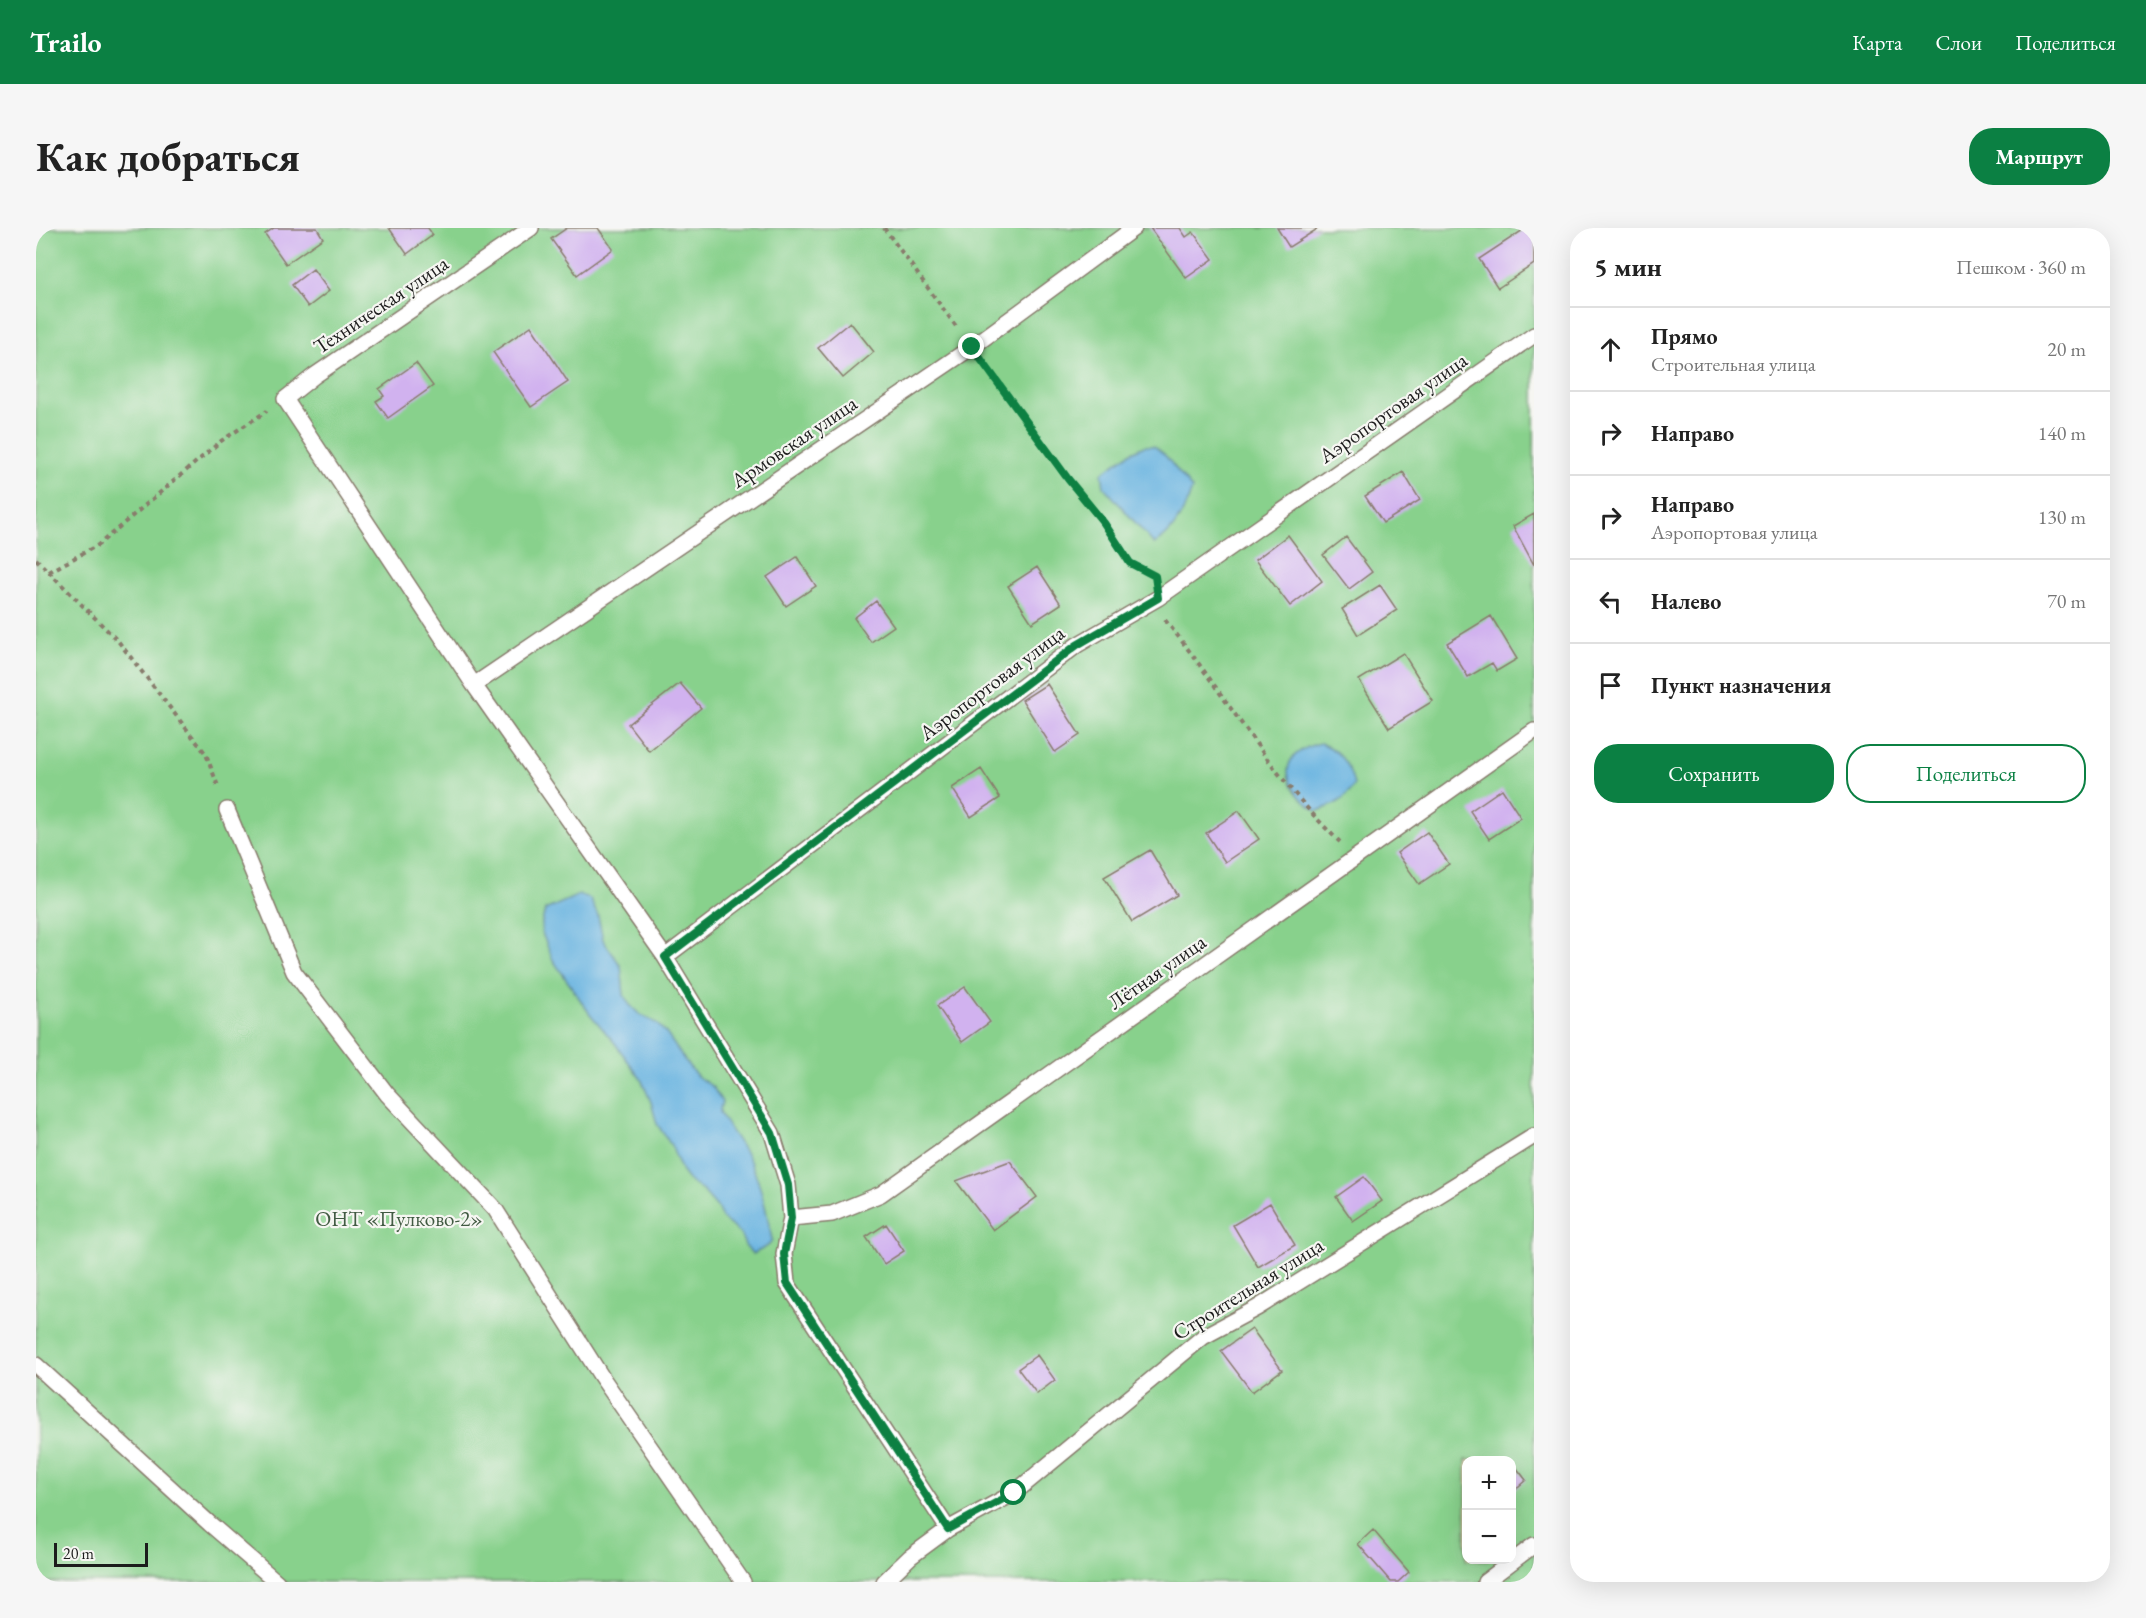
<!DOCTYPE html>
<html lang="ru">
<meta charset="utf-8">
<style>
:root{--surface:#fff;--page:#f6f6f6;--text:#222;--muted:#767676;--line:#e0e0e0;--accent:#0b8043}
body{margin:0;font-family:"EB Garamond",serif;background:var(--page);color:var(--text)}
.controls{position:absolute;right:18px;bottom:18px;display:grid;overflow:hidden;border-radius:12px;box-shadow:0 6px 24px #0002}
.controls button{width:54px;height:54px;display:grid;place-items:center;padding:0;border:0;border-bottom:2px solid var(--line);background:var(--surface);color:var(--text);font:30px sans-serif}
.scale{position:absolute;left:18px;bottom:15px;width:94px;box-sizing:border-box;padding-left:6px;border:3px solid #1c1c1c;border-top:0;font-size:16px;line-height:21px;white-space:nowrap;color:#1c1c1c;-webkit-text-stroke:4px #f6f6f2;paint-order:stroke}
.stop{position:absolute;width:18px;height:18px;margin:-14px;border:4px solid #0b8043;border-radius:50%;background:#fff}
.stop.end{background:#0b8043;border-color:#fff;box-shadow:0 2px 6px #0008}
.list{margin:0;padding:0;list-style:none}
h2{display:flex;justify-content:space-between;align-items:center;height:78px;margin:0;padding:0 24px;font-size:26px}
h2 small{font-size:20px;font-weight:400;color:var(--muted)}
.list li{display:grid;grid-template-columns:39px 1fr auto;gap:18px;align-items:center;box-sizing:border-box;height:84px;padding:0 24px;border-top:2px solid var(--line)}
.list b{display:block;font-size:22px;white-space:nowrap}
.list p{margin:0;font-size:20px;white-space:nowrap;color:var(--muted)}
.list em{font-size:20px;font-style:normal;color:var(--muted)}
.actions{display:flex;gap:12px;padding:18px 24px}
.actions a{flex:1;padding:14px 0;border:2px solid var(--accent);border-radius:24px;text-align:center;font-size:21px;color:var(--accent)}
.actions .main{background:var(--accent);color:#fff}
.icon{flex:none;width:33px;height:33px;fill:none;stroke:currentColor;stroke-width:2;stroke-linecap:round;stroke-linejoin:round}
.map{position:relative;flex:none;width:1498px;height:1354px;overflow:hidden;border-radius:24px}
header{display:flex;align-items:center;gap:36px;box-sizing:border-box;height:84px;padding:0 30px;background:var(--accent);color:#fff}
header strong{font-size:28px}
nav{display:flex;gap:33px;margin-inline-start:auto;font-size:21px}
.intro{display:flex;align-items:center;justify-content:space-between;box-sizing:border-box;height:144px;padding:0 36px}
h1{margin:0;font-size:42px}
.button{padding:15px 27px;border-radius:24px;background:var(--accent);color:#fff;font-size:21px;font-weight:700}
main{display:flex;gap:36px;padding:0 36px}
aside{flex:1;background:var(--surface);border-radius:24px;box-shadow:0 6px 24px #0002}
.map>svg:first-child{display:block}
</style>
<header>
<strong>Trailo</strong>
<nav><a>Карта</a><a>Слои</a><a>Поделиться</a></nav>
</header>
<div class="intro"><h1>Как добраться</h1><a class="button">Маршрут</a></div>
<main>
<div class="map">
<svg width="1498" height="1354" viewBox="0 0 1498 1354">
<rect width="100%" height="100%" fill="#f6f6f2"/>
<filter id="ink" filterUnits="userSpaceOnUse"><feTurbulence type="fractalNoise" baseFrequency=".0167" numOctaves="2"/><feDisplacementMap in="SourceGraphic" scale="12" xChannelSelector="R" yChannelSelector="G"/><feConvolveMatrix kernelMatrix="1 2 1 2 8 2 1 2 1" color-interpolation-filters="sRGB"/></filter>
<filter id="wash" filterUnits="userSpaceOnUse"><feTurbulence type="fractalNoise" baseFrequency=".008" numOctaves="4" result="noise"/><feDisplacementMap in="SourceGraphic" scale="24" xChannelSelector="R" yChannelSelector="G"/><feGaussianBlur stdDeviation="1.35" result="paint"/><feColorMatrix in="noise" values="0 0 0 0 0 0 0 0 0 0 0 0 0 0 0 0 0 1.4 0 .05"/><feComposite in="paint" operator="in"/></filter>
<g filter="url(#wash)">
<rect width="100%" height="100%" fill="#f3dabc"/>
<path fill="#88d18c" stroke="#527654" stroke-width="1.5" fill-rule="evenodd" d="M0 0H1498V1354H0ZM1430 1232H1476V1332H1430Z"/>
<path fill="#67b3e0" stroke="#42687e" stroke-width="1.5" d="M1108 218H1118L1128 226 1156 261C1149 282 1138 306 1118 316L1068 259 1066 245 1094 225Z
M1284 515C1304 522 1313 537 1318 557 1310 572 1297 578 1281 583 1248 561 1236 528 1284 515Z
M543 667 554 671 562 688 567 712 585 738 588 767 593 776 603 786 620 795 630 805 652 837 662 849 677 859 686 874C685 877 684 880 684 883 685 891 710 923 715 935 726 960 731 985 736 1012L732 1018 717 1026 710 1019 704 1006 686 990 681 979 668 964 653 953 646 944 635 917 621 896 615 874 605 851 578 814 554 786 517 732 506 705V694L509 682Z"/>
<g id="blocks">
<path fill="#d1b2ef" d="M238 0H281L287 10 250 36 229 6Z
M353 0H392L397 7 371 26Z
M531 0H562L577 21 541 47 515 11Z
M1114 0H1144L1150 9 1157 4 1177 31 1150 50Z
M1241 0H1283L1253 19Z
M1490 0H1498V36L1462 60 1443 31Z
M277 41 293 63 272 79 256 57Z
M814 94 838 124 807 150 782 120Z
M495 98 532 154 495 179 457 124Z
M380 135 397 158 352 190 340 173 348 168 343 161Z
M1367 244 1384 272 1347 295 1329 268Z
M1498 286V337L1477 298Z
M1252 307 1286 353 1254 378 1219 332Z
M1310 309 1336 344 1313 361 1287 327Z
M761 329 780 358 750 378 731 349Z
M1001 339 1025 376 996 395 972 358Z
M1344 357 1361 382 1322 407 1306 381Z
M840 373 858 398 835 414 818 390Z
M1455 388 1481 431 1461 443 1456 435 1432 449 1411 415Z
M1367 425 1397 473 1353 500 1323 452Z
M644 455 665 480 613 523 592 496Z
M1011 456 1044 507 1019 524 986 472Z
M945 541 964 570 935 589 916 560Z
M1466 561 1485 590 1453 611 1434 583Z
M1203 583 1223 611 1189 634 1170 605Z
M1391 604 1413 636 1383 656 1361 625Z
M1114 622 1141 667 1096 694 1068 649Z
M929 759 954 794 926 814 901 778Z
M974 933 1001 969 957 1002 920 953Z
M1328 949 1346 973 1317 993 1300 969Z
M1234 975 1259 1017 1222 1039 1197 997Z
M850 996 868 1023 848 1036 830 1009Z
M1216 1101 1246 1142 1216 1164 1185 1123Z
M1001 1127 1019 1152 1001 1166 982 1141Z
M1476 1234 1490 1252 1476 1264Z
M1337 1302 1373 1344 1362 1354H1355L1322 1316Z"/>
</g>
</g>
<g filter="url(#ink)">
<use href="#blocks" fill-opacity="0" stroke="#887b6c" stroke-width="1.5"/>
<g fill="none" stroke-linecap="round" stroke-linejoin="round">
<g stroke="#887b6c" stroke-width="18">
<path id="service" d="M495 0 278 148 249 171 438 457 629 729 736 905 752 957 755 990 748 1026 751 1055 912 1301
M438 457 936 119 1098 0
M191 582 258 744 351 866 459 981 565 1148 707 1354
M629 729 1041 417 1122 370 1498 107
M755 990 796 986 845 966 1498 503
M0 1137 174 1296 241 1354
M848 1354 874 1329 912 1301 978 1265 1167 1109 1221 1080 1498 908
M1449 1354 1498 1317"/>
</g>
<path stroke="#887b6c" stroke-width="4" stroke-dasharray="4.5 4.5" stroke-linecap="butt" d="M848 0 922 101
M950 138 1032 251 1068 295 1094 335 1116 346
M0 331 82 413 170 526 183 561
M13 344 62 317 185 213 231 183
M1129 392C1189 465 1235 549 1304 614"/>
<use href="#service" stroke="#fff" stroke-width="15"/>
</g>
</g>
<g fill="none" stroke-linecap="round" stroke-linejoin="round" filter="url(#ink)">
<path stroke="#0b8043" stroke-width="8" d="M936 119 1032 251 1068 295 1094 335 1119 348 1122 370 1041 417 629 729 736 905 752 957 755 990 748 1026 751 1055 912 1301 978 1265"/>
</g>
<g text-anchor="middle" stroke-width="4.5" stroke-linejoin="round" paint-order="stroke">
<g font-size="21" fill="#1c1c1c" stroke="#f6f6f2">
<text transform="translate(345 77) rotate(-34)" y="7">Техническая улица</text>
<text transform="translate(1357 180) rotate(-35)" y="7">Аэропортовая улица</text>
<text transform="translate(758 214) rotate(-34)" y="7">Армовская улица</text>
<text transform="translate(956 455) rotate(-37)" y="7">Аэропортовая улица</text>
<text transform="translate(1121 744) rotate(-35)" y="7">Лётная улица</text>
<text transform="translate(1212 1061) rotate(-32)" y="7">Строительная улица</text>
</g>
<g font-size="21" fill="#425b43" stroke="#f6f6f2">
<text x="363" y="998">ОНТ «Пулково-2»</text>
</g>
</g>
</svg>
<div class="controls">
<button>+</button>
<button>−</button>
</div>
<div class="scale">20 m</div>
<div class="stop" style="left:978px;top:1265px"></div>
<div class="stop end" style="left:936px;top:119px"></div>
</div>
<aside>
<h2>5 мин<small>Пешком · 360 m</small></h2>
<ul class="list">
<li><svg class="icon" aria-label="ahead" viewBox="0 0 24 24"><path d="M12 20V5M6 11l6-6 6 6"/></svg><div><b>Прямо</b><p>Строительная улица</p></div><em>20 m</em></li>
<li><svg class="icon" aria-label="right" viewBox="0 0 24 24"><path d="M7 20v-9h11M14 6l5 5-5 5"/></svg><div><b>Направо</b></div><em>140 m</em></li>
<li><svg class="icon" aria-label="right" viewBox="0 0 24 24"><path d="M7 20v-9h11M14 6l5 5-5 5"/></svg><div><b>Направо</b><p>Аэропортовая улица</p></div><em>130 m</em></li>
<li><svg class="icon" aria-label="left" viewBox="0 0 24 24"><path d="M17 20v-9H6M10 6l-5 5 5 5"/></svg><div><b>Налево</b></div><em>70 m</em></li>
<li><svg class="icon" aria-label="arrive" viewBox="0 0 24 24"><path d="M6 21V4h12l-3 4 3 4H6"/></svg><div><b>Пункт назначения</b></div></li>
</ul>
<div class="actions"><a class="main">Сохранить</a><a>Поделиться</a></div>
</aside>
</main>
